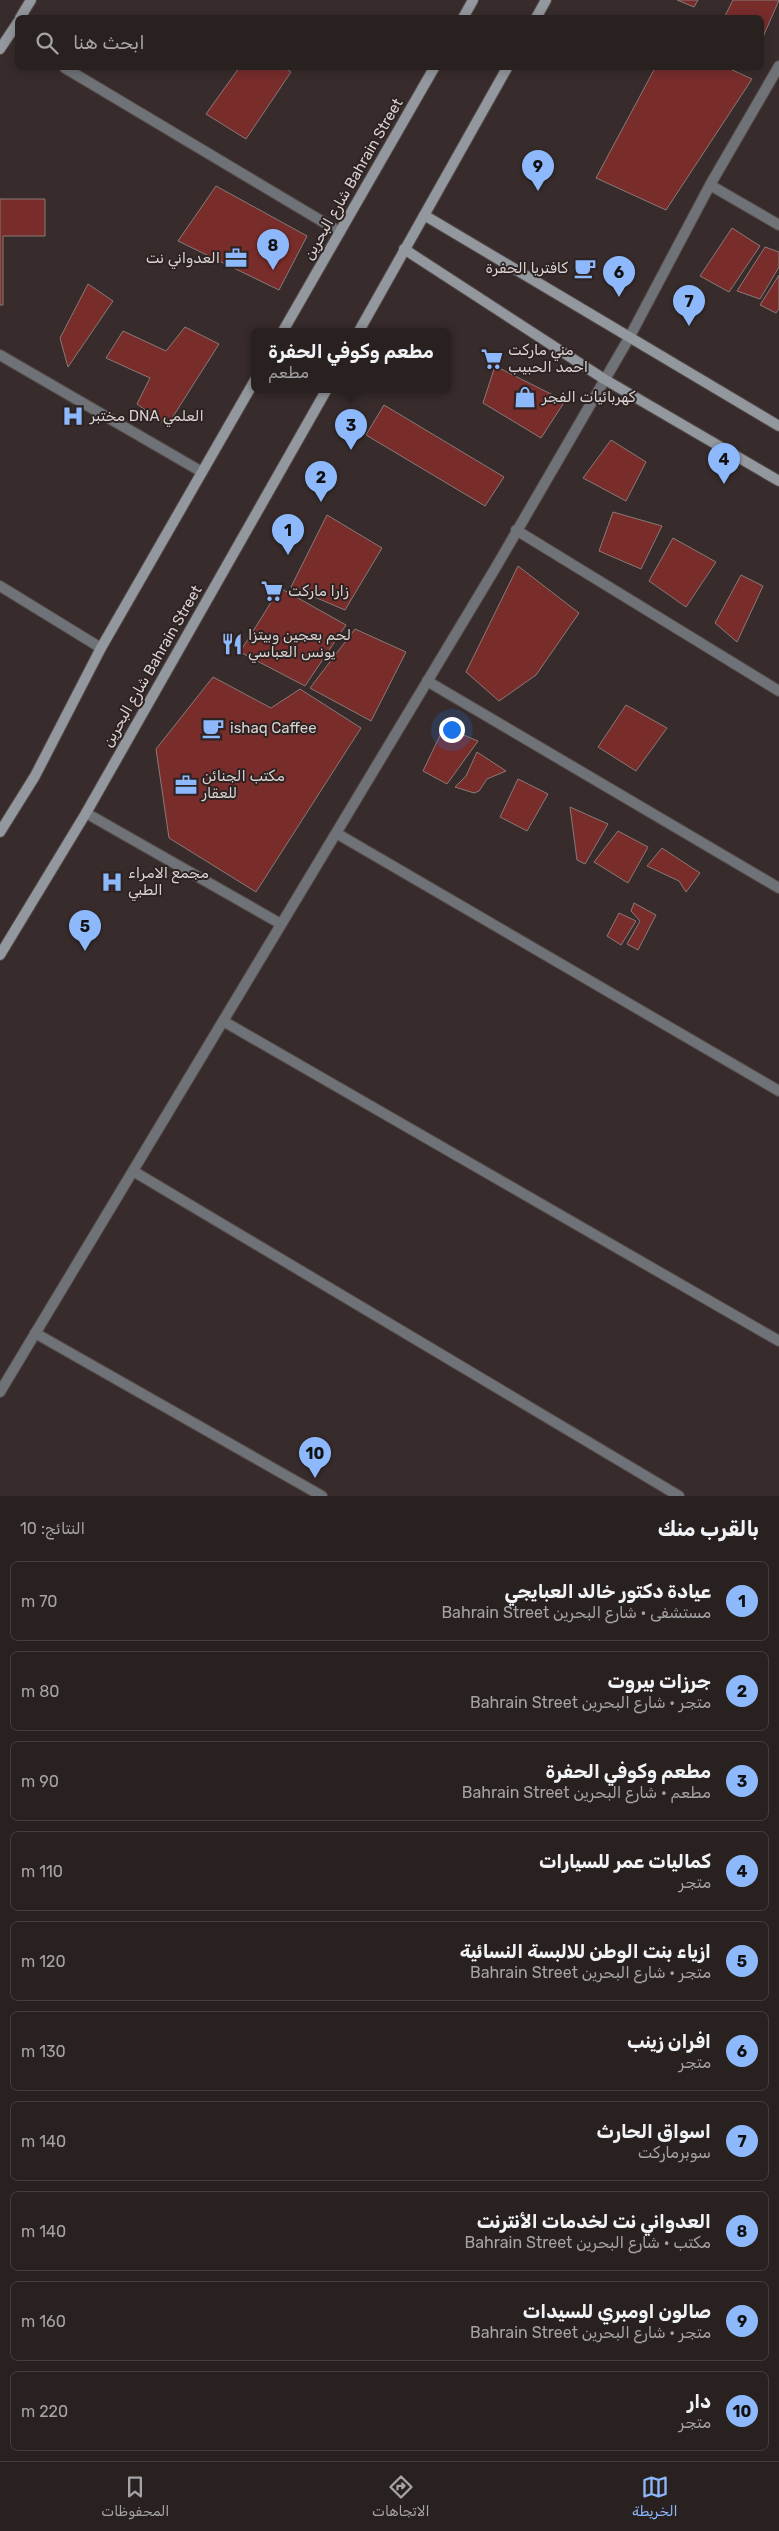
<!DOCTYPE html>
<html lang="ar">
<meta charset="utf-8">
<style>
:root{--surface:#292120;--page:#352e2d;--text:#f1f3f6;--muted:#a5a3a5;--line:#453e3e;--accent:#8db9fc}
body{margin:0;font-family:Rubik,Cairo,sans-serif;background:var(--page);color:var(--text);direction:rtl}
.you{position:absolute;left:451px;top:729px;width:18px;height:18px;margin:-12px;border:4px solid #fff;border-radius:50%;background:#1a73e8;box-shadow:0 0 0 8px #1a73e833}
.badge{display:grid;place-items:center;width:32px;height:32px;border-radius:50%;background:var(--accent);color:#111;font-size:16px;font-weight:700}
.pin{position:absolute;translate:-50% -41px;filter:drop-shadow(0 1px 2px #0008)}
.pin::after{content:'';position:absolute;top:26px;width:18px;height:15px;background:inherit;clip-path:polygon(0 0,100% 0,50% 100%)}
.popup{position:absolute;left:251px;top:328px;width:200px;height:65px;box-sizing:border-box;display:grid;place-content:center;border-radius:8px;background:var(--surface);filter:drop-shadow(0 1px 4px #0005);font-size:16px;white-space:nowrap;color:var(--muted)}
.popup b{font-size:19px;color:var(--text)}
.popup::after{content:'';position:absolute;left:50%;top:100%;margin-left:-10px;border:10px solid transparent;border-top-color:var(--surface)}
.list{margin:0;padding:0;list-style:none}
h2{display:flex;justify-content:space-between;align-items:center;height:65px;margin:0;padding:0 20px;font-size:21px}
h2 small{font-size:16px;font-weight:400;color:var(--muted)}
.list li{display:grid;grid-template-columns:32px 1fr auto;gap:15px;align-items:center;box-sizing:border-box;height:80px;margin:0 10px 10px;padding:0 10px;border:1px solid var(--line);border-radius:8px}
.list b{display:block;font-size:19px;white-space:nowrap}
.list p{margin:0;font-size:16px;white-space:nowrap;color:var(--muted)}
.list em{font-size:16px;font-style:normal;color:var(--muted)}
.icon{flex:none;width:28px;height:28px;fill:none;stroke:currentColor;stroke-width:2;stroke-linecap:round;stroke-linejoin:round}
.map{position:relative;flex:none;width:779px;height:1496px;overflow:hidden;direction:ltr}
.search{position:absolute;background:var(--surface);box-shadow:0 2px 12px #0003;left:15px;right:15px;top:15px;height:55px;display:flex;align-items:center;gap:12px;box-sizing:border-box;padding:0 18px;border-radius:8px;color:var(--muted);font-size:19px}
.sheet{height:965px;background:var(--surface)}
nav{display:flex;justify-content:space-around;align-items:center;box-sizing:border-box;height:70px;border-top:1px solid var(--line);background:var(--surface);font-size:14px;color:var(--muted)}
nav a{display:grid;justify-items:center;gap:2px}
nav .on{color:var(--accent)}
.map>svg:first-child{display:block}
</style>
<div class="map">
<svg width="779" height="1496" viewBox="0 0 779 1496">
<rect width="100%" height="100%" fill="#372c2b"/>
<path fill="#782d2b" stroke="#877a79" d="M677 0H698L694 7Z
M733 0H779L763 37 762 18H724Z
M239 68H285L291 72 246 139 206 114Z
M655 68H728L752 79 666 210 596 178Z
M216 186 307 236 279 290 178 241Z
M0 199H45V236H3V305H0Z
M732 228 760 246 729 292 700 276Z
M765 247 779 252V267L760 299 737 291Z
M779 275V309L776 313 760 305Z
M88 284 113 301 68 367 60 338Z
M185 327 219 344 167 426 137 404 150 378 106 358 123 331 166 351Z
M495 366 565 401 541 438 483 403Z
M384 405 504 477 485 506 366 435Z
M611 440 646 462 626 501 583 478Z
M613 512 662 526 641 569 599 551Z
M327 515 382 548 345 610 291 587Z
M673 538 716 562 686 607 649 581Z
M518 566 579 613 536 675 499 701 466 672Z
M741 575 763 586 737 642 715 623Z
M280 588 346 625 305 686 240 652Z
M355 629 406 652 371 721 310 688Z
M213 677 271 708 300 689 361 728 256 892 169 838 156 749Z
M626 705 667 728 636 771 598 747Z
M444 727 478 741 447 784 423 771Z
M477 752 506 771 487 779 479 791 474 793 455 787 466 776Z
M518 779 548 794 527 831 500 817Z
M570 807 608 824 585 864 577 860Z
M618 831 648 847 628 883 594 862Z
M662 848 700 873 686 892 679 881 647 866Z
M634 903 656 915 638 950 627 944 640 921 631 911Z
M619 913 636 921 621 945 607 936Z"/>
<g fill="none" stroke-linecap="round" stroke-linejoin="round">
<g stroke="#544a49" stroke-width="12">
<path id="street" d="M65 68 340 232
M710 185 779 225
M0 355 202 472
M516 530 779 691
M0 586 101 648
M427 681 779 888
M86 813 281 924
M336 833 779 1091
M223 1021 779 1341
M133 1171 679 1496
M35 1333 322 1496
M0 1392 496 567 629 338 710 185 779 66"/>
</g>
<g stroke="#544a49" stroke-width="12">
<path id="secondary" d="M20 18 31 0
M463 18 473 0
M536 18 546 0
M0 49 18 22
M424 215 779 426
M404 249 604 379 779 481
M283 331 434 68
M359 331 507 68
M0 832 35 776 101 648 255 380
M0 955 86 813 327 389"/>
</g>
<use href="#street" stroke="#6f7276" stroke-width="10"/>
<use href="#secondary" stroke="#93989e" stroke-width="10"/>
</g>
<defs>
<g id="office-bare" transform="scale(1.725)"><path d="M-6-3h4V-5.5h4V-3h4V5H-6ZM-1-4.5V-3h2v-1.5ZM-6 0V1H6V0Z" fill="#8db9fc" stroke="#2d2322" stroke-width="2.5" paint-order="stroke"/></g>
<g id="cafe-bare" transform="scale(1.725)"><path d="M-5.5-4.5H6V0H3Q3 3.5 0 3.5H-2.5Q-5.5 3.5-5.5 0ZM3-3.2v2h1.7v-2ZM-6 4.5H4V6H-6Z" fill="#8db9fc" stroke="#2d2322" stroke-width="2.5" paint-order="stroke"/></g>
<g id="supermarket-bare" transform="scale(1.725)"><path d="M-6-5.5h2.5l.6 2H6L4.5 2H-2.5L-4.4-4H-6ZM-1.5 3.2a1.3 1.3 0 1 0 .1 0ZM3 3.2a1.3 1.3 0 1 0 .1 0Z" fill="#8db9fc" stroke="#2d2322" stroke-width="2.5" paint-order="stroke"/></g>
<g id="shop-bare" transform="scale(1.725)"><path d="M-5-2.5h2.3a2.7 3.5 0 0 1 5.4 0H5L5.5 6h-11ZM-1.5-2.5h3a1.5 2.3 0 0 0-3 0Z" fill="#8db9fc" stroke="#2d2322" stroke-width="2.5" paint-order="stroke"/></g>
<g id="hospital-bare" transform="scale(1.725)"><path d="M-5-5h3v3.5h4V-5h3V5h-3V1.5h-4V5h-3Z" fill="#8db9fc" stroke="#2d2322" stroke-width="2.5" paint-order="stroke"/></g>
<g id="restaurant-bare" transform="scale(1.725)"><path d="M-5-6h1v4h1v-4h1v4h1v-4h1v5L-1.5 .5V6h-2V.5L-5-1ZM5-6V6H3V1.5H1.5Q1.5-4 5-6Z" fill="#8db9fc" stroke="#2d2322" stroke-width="2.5" paint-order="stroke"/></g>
</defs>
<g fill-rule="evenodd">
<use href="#office-bare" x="236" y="258"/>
<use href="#cafe-bare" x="585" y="268"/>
<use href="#supermarket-bare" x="492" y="359"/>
<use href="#shop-bare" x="525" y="397"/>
<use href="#hospital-bare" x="73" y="416"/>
<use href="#supermarket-bare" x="272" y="591"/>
<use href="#restaurant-bare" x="232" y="644"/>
<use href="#cafe-bare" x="213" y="728"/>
<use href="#office-bare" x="186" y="785"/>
<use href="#hospital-bare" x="112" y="882"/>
</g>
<g text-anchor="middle" stroke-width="4" stroke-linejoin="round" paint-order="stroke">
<g font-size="15" fill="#dad2d2" stroke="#2d2322">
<text transform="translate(353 179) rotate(-60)" y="5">شارع البحرين Bahrain Street</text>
<text transform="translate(152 666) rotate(-60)" y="5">شارع البحرين Bahrain Street</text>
</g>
<g font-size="15" fill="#dad2d2" stroke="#2d2322" text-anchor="start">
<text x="220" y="263" text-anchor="end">العدواني نت</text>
<text x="568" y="273" text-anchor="end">كافتريا الحفرة</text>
<text x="508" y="355">مني ماركت<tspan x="508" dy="17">احمد الحبيب</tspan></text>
<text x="542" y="402">كهربائيات الفجر</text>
<text x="90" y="421">مختبر DNA العلمي</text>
<text x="288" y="596">زارا ماركت</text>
<text x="248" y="640">لحم بعجين وبيتزا<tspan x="248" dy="17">يونس العباسي</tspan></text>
<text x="230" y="733">ishaq Caffee</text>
<text x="202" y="781">مكتب الجنائن<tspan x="202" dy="17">للعقار</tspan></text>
<text x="128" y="878">مجمع الامراء<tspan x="128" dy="17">الطبي</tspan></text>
</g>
</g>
</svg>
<div class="you"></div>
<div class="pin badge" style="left:288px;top:555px">1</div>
<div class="pin badge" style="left:321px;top:502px">2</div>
<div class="pin badge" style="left:351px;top:450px">3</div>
<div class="popup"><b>مطعم وكوفي الحفرة</b>مطعم</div>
<div class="pin badge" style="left:724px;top:484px">4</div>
<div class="pin badge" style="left:85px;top:951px">5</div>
<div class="pin badge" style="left:619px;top:297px">6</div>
<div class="pin badge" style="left:689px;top:326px">7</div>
<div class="pin badge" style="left:273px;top:270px">8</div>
<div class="pin badge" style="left:538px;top:191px">9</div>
<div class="pin badge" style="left:315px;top:1478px">10</div>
<div class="search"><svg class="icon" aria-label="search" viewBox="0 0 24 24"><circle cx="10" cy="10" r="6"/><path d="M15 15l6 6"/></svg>ابحث هنا</div>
</div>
<section class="sheet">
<h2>بالقرب منك<small>النتائج: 10</small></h2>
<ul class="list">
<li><span class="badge">1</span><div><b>عيادة دكتور خالد العبايجي</b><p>مستشفى · شارع البحرين Bahrain Street</p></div><em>70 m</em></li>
<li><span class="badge">2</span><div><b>جرزات بيروت</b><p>متجر · شارع البحرين Bahrain Street</p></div><em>80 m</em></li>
<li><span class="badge">3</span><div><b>مطعم وكوفي الحفرة</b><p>مطعم · شارع البحرين Bahrain Street</p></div><em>90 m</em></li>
<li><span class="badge">4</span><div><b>كماليات عمر للسيارات</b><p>متجر</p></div><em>110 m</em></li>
<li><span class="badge">5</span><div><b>ازياء بنت الوطن للالبسة النسائية</b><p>متجر · شارع البحرين Bahrain Street</p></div><em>120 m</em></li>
<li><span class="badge">6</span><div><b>افران زينب</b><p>متجر</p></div><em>130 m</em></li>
<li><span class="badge">7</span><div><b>اسواق الحارث</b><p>سوبرماركت</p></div><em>140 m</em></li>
<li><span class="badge">8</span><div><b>العدواني نت لخدمات الأنترنت</b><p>مكتب · شارع البحرين Bahrain Street</p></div><em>140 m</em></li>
<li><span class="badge">9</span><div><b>صالون اومبري للسيدات</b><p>متجر · شارع البحرين Bahrain Street</p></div><em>160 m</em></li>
<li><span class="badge">10</span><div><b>دار</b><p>متجر</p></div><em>220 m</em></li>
</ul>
</section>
<nav>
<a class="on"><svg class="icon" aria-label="map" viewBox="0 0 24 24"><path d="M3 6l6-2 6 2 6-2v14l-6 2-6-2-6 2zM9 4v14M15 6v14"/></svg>الخريطة</a>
<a><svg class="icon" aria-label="directions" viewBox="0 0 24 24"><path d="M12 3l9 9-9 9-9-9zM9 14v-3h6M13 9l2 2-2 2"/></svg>الاتجاهات</a>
<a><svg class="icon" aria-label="saved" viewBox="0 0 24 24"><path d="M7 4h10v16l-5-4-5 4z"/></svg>المحفوظات</a>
</nav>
